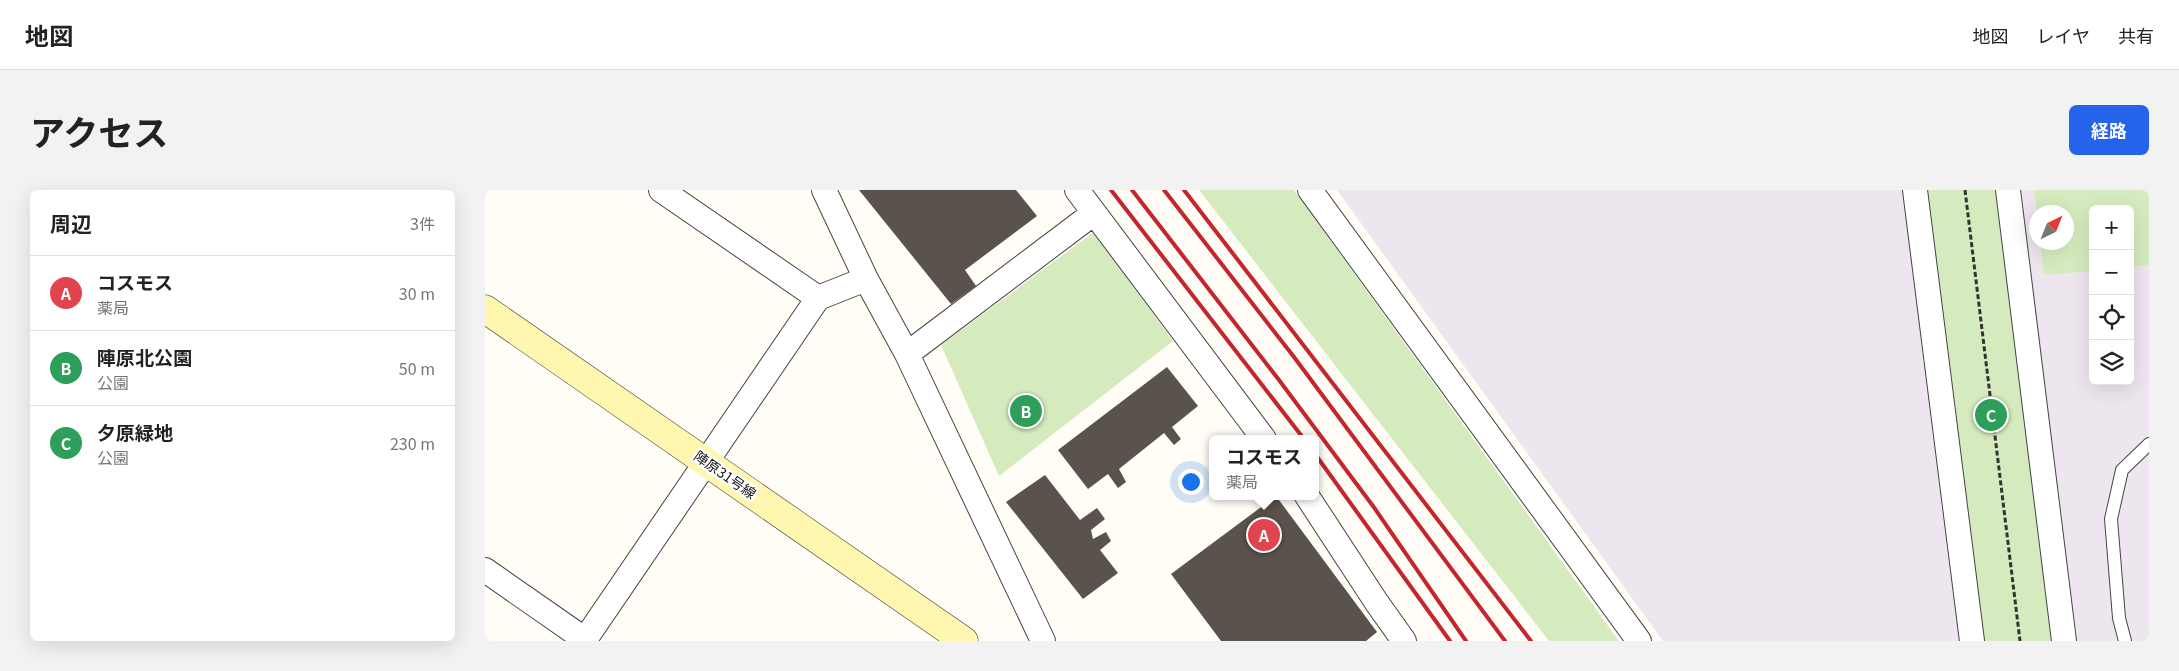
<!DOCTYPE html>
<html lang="ja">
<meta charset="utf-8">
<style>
:root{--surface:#fff;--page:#f2f2f2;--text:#222;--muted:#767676;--line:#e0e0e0;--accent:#2563eb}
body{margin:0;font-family:Georgia,"Noto Sans JP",serif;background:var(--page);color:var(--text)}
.controls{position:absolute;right:15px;top:15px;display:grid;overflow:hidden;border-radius:8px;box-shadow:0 5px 20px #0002}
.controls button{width:45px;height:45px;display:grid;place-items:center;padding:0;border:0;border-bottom:1px solid var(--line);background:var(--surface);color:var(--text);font:25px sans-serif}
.compass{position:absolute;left:1544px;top:15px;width:45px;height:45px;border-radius:50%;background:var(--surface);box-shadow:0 5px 20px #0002;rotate:43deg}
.you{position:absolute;left:705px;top:291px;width:18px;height:18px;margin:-12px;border:4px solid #fff;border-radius:50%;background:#1a73e8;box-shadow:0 0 0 8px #1a73e833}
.badge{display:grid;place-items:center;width:32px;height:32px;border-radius:50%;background:var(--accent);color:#fff;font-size:16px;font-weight:700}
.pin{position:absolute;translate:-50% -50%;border:2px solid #fff;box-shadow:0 1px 5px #0006}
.popup{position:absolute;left:724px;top:245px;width:110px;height:65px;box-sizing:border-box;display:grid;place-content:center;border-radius:8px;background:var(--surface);filter:drop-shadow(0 1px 4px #0005);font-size:16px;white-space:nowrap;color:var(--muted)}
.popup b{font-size:19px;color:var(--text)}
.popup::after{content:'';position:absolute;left:50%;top:100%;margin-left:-10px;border:10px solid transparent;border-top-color:var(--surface)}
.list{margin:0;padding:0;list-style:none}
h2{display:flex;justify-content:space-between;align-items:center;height:65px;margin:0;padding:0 20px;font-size:21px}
h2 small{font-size:16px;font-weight:400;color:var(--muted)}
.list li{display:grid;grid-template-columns:32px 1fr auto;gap:15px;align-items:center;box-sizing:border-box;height:75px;padding:0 20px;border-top:1px solid var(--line)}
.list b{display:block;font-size:19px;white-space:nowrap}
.list p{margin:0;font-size:16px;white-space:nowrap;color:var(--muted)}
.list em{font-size:16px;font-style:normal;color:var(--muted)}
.icon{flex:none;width:28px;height:28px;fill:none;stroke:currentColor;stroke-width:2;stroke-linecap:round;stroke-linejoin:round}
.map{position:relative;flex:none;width:1664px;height:451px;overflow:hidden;border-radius:8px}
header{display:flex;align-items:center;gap:30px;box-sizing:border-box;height:70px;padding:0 25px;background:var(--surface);border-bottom:1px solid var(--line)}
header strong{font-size:24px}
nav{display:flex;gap:28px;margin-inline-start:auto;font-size:18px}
.intro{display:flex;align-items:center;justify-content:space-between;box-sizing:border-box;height:120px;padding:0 30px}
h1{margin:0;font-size:35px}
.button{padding:12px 22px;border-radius:8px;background:var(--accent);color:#fff;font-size:18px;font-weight:700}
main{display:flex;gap:30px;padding:0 30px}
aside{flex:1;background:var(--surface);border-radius:8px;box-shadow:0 5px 20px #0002}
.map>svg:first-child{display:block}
</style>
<header>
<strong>地図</strong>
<nav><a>地図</a><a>レイヤ</a><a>共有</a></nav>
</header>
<div class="intro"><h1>アクセス</h1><a class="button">経路</a></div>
<main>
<aside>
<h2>周辺<small>3件</small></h2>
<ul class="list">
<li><span class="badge" style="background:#e0444e">A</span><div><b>コスモス</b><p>薬局</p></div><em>30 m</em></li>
<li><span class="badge" style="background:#2e9e5b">B</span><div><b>陣原北公園</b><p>公園</p></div><em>50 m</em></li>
<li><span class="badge" style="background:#2e9e5b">C</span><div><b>夕原緑地</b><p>公園</p></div><em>230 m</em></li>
</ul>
</aside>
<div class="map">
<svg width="1664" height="451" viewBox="0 0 1664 451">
<rect width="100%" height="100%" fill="#fffdf5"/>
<path fill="#eee6ef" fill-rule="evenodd" d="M852 0H1664V451H1178ZM1608 19H1645V191H1608ZM1552 22H1582V52H1552Z"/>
<path fill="#d5ebbd" d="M714 0H809L1134 451H1064Z
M1443 0H1513L1570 451H1499Z
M1549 0H1664V75L1645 77V19H1608V81L1559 85 1555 53 1582 52V22H1552Z
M609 42 688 151 514 286 456 155Z"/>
<path fill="#5a524d" d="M374 0H531L552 26 480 80 491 96 466 114Z
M682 177 713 216 687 237 696 249 689 255 679 243 634 279 641 292 633 298 623 284 603 299 573 260Z
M560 285 595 330 612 318 620 329 606 340 608 349 621 342 626 351 615 360 633 383 598 409 521 312Z
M791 306 892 442 881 451H736L686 384Z"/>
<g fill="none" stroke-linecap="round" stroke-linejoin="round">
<g stroke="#444" stroke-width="14">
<path id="lane" d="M1640 451 1634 428 1626 329 1637 280 1664 254"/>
</g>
<g stroke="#444" stroke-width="26">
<path id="street" d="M176 0 333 108
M339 0 381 89 422 164 558 451
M592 0 779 249
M825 0 1154 451
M1430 0 1487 451
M1523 0 1579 451
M422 164 609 23
M822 306 892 413 919 451
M0 380 102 451
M99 451 333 108 381 89"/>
</g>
<g stroke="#333" stroke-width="29">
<path id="secondary" d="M0 119 479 451"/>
</g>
<path stroke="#333" stroke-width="3" stroke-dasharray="5 2.5" stroke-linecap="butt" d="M1480 0 1535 451"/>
<use href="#lane" stroke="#fff" stroke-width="12"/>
<use href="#street" stroke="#fff" stroke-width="24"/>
<use href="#secondary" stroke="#fff6b0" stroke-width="28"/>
<path stroke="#c4262e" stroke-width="4" d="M626 0 819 249
M647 0 794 190 888 316 981 451
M679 0 809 167 1020 451
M699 0 1046 451
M830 264 965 451"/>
</g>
<g text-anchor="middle" stroke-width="5" stroke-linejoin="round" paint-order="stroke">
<g font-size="14" fill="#111" stroke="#fff">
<text transform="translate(240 285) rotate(35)" y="5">陣原31号線</text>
</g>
</g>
</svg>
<div class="controls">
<button>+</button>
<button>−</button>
<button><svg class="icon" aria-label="locate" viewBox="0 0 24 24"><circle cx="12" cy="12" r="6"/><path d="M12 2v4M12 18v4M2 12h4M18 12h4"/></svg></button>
<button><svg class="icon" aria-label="layers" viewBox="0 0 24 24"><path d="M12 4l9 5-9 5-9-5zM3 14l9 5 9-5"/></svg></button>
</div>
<svg class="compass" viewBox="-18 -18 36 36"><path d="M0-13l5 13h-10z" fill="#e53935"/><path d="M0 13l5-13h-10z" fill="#767676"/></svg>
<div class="you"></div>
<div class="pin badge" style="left:779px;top:345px;background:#e0444e">A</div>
<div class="popup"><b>コスモス</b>薬局</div>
<div class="pin badge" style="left:541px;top:221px;background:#2e9e5b">B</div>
<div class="pin badge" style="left:1506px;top:225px;background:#2e9e5b">C</div>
</div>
</main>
